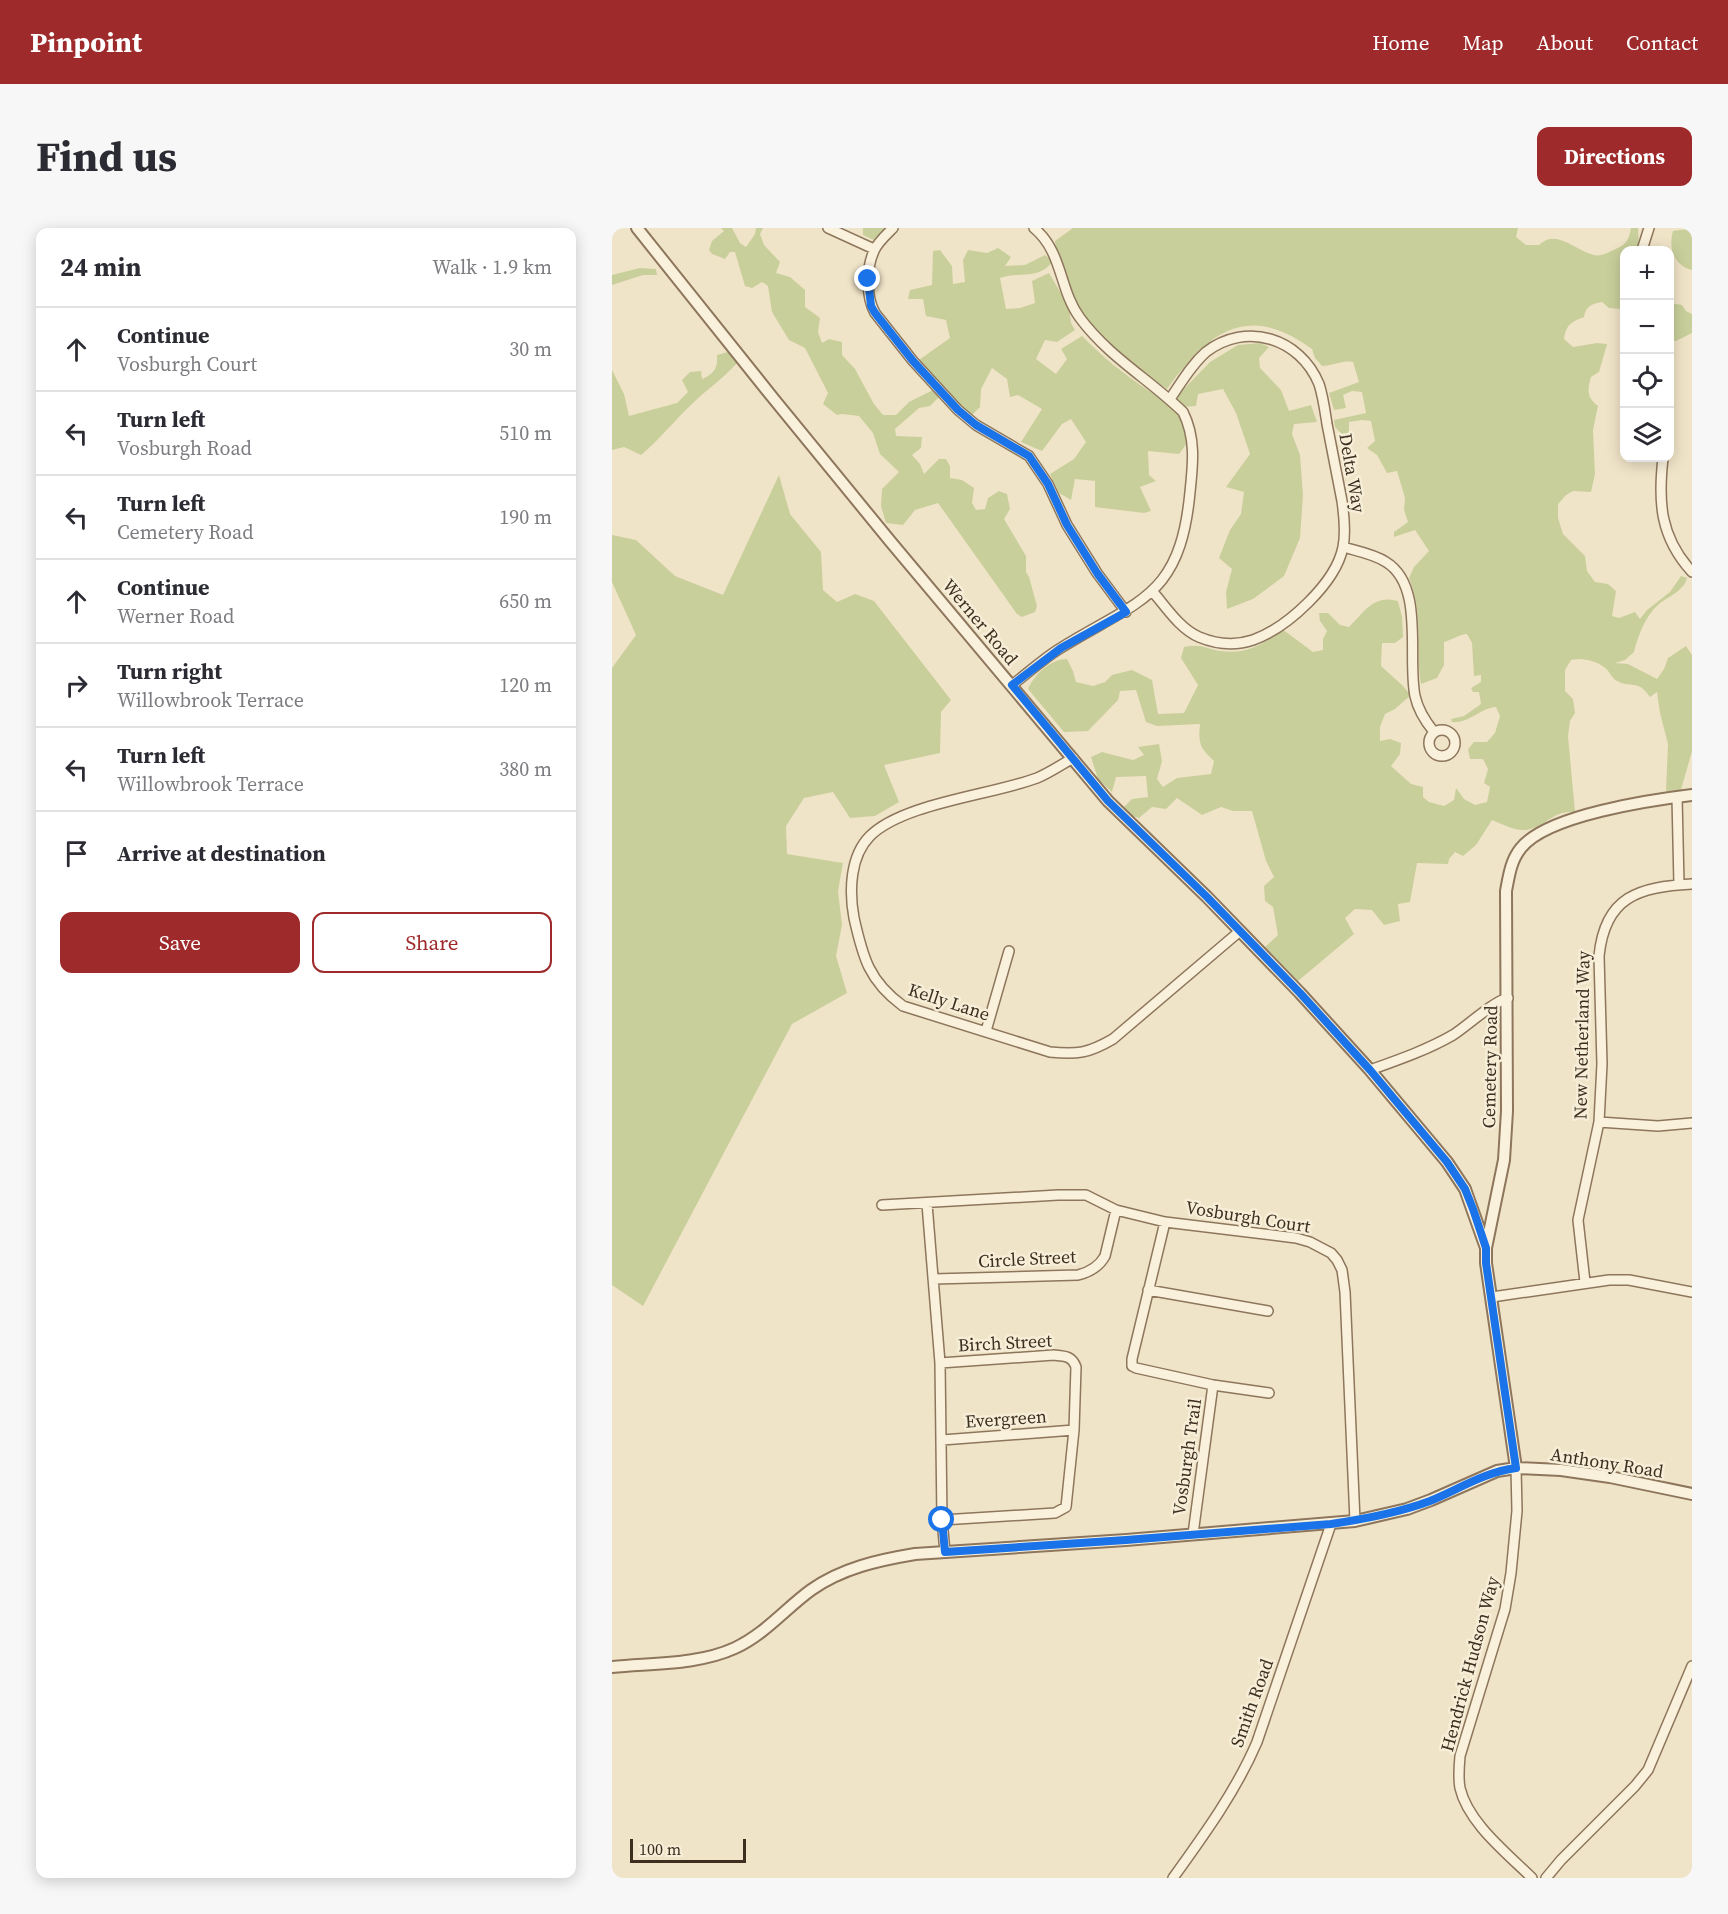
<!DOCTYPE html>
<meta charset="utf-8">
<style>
:root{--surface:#fff;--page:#f7f7f7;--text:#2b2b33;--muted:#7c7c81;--line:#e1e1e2;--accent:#9e2a2b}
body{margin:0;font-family:"Source Serif 4",serif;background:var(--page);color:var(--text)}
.controls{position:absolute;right:18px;top:18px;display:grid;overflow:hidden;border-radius:12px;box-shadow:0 3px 15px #0003}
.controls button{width:54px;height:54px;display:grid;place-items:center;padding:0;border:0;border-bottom:2px solid var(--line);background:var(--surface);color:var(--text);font:30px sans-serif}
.scale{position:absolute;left:18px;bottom:15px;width:116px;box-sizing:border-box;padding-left:6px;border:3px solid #3d2e20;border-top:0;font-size:16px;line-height:21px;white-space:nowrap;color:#3d2e20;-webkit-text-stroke:4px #f7eed8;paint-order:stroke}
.stop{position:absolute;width:18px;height:18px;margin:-14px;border:4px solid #1a73e8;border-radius:50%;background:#fff}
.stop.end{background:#1a73e8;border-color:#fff;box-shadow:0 2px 6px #0008}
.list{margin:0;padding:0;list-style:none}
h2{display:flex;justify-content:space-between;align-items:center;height:78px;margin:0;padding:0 24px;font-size:26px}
h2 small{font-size:20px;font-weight:400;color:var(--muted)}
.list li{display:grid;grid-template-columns:39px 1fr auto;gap:18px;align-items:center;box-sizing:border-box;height:84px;padding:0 24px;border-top:2px solid var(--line)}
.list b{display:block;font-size:22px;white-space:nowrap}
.list p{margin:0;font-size:20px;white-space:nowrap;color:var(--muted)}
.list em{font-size:20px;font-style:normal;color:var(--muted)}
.actions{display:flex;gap:12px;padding:18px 24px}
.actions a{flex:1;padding:14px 0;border:2px solid var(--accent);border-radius:12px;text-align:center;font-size:21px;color:var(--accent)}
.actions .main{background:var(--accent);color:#fff}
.icon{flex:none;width:33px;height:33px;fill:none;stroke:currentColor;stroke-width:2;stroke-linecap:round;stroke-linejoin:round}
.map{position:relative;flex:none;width:1080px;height:1650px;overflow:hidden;border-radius:12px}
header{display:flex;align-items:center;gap:36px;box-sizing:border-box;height:84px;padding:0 30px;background:var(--accent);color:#fff}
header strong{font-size:28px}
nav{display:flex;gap:33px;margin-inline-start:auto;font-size:21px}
.intro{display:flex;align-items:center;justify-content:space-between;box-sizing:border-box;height:144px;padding:0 36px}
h1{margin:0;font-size:42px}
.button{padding:15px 27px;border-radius:12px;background:var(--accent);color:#fff;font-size:21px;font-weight:700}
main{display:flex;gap:36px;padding:0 36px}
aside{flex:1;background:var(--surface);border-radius:12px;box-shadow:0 3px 15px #0003}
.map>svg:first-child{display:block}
</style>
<header>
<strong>Pinpoint</strong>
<nav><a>Home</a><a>Map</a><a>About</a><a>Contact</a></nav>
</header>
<div class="intro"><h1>Find us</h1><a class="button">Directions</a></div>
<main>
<aside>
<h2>24 min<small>Walk · 1.9 km</small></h2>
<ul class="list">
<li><svg class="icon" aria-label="ahead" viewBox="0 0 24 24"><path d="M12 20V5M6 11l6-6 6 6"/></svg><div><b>Continue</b><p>Vosburgh Court</p></div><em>30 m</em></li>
<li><svg class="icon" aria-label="left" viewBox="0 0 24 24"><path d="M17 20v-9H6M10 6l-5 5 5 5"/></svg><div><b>Turn left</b><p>Vosburgh Road</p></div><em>510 m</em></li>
<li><svg class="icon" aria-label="left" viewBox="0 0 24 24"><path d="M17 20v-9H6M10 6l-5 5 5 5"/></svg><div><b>Turn left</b><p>Cemetery Road</p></div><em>190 m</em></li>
<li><svg class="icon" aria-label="ahead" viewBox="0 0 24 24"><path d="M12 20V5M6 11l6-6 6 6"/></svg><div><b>Continue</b><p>Werner Road</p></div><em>650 m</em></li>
<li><svg class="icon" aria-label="right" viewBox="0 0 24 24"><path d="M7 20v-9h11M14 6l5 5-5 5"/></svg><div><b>Turn right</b><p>Willowbrook Terrace</p></div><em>120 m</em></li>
<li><svg class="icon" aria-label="left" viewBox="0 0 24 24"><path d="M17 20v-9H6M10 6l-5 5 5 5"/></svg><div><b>Turn left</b><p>Willowbrook Terrace</p></div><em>380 m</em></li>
<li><svg class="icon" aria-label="arrive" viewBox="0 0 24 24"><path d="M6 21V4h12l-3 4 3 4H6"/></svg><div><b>Arrive at destination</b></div></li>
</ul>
<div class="actions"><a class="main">Save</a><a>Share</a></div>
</aside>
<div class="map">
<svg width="1080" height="1650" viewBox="0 0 1080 1650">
<rect width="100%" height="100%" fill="#f0e4c8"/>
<path fill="#c9cf9b" d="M109 0H120L128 15 134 19 143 6 144 0H151L148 6 152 17 168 34 164 45 178 49 193 62V79L208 90 206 104 210 115 217 111 230 114V127L243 141 262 176 271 187H284L297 174 321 162 327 169 318 178 307 180 283 201 284 208 310 209 309 220 300 227 308 236 312 246 327 231H334L338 238V250L350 252 362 260 360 275 364 282 373 281 376 270 387 263 395 266 398 281 392 291 414 328V344L417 349 425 378 423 384 410 389 405 386 326 275 303 282 291 297 274 295 269 278 270 261 287 244 268 226 261 205 247 188 230 186 225 187 211 176 216 165 193 120 177 112 160 84 156 58 150 54 140 60 133 58 123 24H118L113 31 100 26 97 22 100 13 112 3Z
M251 0H275L262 12 251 7Z
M461 0H906L904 9 914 17H927C944 0 962 22 982 27 990 29 996 24 1004 21 1015 16 1017 11 1019 0H1026L1027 22H1012V77L1008 81 997 80 990 74C979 76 974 78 972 89 959 94 954 97 952 111L961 119 985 115 995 116 987 144 979 149C975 163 975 169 986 178L981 202 983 246 979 264 961 263 954 267 946 276V290L951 306 973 328 975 343 983 354 996 356 1004 363 1000 388 1007 390 1023 384 1028 391 1035 382 1058 364 1069 348 1075 350C1071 364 1057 368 1047 376 1033 388 1026 408 1022 424L1013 432 1003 435 1016 436 1045 451 1052 441 1056 430 1074 418 1080 427V523L1069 562 1054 563 1056 516 1048 485 1045 464 1038 469C1025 450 1019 461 1005 453 999 450 998 443 992 439 983 432 969 430 959 432L953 442V463L961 471 963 485 958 493 956 508 963 584C940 582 934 600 913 602 903 603 890 596 880 592L864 617 851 628 843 624 837 631 836 636 805 635 798 674 786 676 788 693 772 697 760 682 743 681 733 690 742 706 686 753 653 719 666 707 661 679 653 673 652 658 662 649 654 633 640 583H621L609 579 590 587 565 570 554 581 540 579 527 590 518 587 512 579 520 571 536 569 534 548 504 549 500 564 486 551 479 529 490 524 521 532 532 527 526 519 547 516 550 533 545 551 551 559 565 550 599 546 602 533C588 520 586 516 588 496L545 498 534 494 524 462 508 463 506 472 476 503 452 504 416 461C422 447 438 431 455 431L461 443 464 454 481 458 493 454 500 447 520 442 540 452 546 486 572 485 586 457 569 430 572 419C589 415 594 421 609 423 633 427 653 416 670 401L701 424 711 422V411L715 403 708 393 707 385H716L728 397 737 399C753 383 762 366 786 373L790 389 791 409 783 415H770L769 438 790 457 799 467 783 481 773 486 768 499V513L778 511 789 515 788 526 779 538 799 556 811 559V569L817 574 832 578 842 572 844 560 852 571 863 577 875 574 878 559 872 555 876 541 871 531H858L856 521 862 514H875L883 505 888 488 884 479C868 480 857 496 840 494L839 491 852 488 869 476 867 464H861L859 460 869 454V447L862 448 860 415 855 406C844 407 841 412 832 414V437L825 450 809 456C803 420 812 386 797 350L802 339 817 323 803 302 782 309V304L796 294 792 282 793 270 785 243 775 245 765 227 755 220 763 213 759 193 750 192 737 194V208L732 209 723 199 722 192 754 185 750 164 740 163 731 167 734 180 722 182 717 165 747 154 741 134C730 132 721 138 710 138L703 130 700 121C690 114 679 107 668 103 617 82 581 125 555 161 507 128 474 105 453 49 449 37 444 26 443 13Z
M1076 1 1080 5V42C1062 38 1056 20 1061 3Z
M386 20 399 29 393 38 413 37 433 27 441 33C426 53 407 43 388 50L394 81 408 80 423 75 420 53 437 45 457 79 459 95 463 102 445 114 433 112 424 131 444 146 455 131 449 121 470 108C483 121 497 134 512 145 527 157 562 178 571 192 579 207 577 214 567 226L536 223 537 247 544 253 528 259 539 283 532 285 483 279V253L463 251 459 272 447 265 438 246 462 231 474 214 459 191 450 196 430 223 409 214 430 181 406 167 398 169 395 151 380 140 369 161 368 179 359 188 307 132 338 110 334 92 314 88 311 71H296L298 62 320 57 321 23 328 22 340 38 341 56 353 54 351 32 356 22 375 25Z
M28 40 44 41 45 47H31L0 57V47Z
M1058 75 1070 77 1074 83 1080 86V105L1064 113H1058Z
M648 115 657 119 647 130 648 140 669 162 677 183 699 177 705 194 682 196 680 206 688 227 691 267 688 310 672 348 641 371 615 381 614 364 620 341 607 330 618 302 629 286 632 264 614 259 638 226 624 185 611 161 586 166 584 178 571 179 564 169 598 134 626 117Z
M116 124 125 135C111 151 94 162 79 177 62 193 48 211 29 227L12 219 0 222V142L12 166 17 188 65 175 76 164 70 152 78 144 89 143 90 151C102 146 106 140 105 127Z
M167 247 178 286 209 324 211 362 225 374 243 366 262 373 339 472 329 484 328 525 272 537 287 574 263 588 238 590 221 564 192 570 174 598 175 626 231 635 226 663 230 697 224 728 235 765 180 796 31 1078 0 1057V440L24 407 0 354V307L24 312 63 348 111 367Z"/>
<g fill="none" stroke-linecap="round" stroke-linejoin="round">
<g stroke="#8d765c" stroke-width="12">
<path id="minor" d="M216 0 262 21
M281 0C275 6 265 15 262 23 254 40 254 69 263 85L301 133 346 182 364 197 417 228 436 256 455 297 485 345 514 384
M1030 22 1037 0
M1051 230C1046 274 1048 309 1080 344
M731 319C745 323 762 326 774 334 813 358 795 429 803 468 806 482 813 493 822 504
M541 364C554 379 568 401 587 409 604 416 623 418 641 412 675 400 724 355 731 319 734 304 732 287 730 273 725 247 720 222 715 196 713 183 711 168 707 156 688 110 634 93 594 124 579 137 569 155 558 171
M400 457C416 445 431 431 447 421 527 371 568 371 578 264 581 236 584 210 571 184 537 151 497 129 468 90 447 62 451 24 422 0
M817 515a13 13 0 1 1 26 0a13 13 0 1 1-26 0Z
M461 530C449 537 437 545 425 550 380 567 291 575 258 608 238 628 237 663 242 690 251 730 257 753 291 778L438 824C465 827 477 825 501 811L628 703
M1065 569 1067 657
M374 803 397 723
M758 842C786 832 815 822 841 807 855 798 882 773 896 770
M987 894 1046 898 1080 895
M315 976 328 1135 330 1292 333 1324
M270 977 446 967H474L504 982 553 994 684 1010 698 1014 719 1025 725 1032 730 1042 733 1064 743 1293
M553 994 520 1131V1138L524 1140 601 1157 657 1165
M321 1051 466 1047C478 1044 487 1039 493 1028L504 982
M973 1054 966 992 987 894 990 836 987 728C993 668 1027 659 1080 656
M536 1062 656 1083
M880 1069 997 1052H1017L1080 1064
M328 1135 442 1127C453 1128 460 1128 464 1139L462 1202 454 1279 443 1285 330 1292
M330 1212 462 1202
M904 1240 905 1283 899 1345 893 1381 848 1528C847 1539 846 1550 848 1560 856 1595 896 1626 920 1650
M581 1306 601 1157
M561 1650C592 1607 624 1563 645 1514L719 1296
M934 1650 949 1632 1023 1558 1036 1542 1080 1438"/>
</g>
<g stroke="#8d765c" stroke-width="14">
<path id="tertiary" d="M25 0 161 170 278 313 496 573 595 669 688 765 758 842 835 934 853 961 874 1020
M904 1240 874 1035V1020L892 932 895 883 894 663C897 647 899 632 909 620 935 587 1039 572 1080 567
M0 1439C40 1435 86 1437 123 1420 153 1406 173 1381 199 1362 230 1340 267 1332 303 1326L514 1312 743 1293 795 1281 819 1272 885 1243 904 1240 949 1242 998 1249 1080 1266"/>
</g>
<use href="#minor" stroke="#faf1dc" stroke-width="9"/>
<use href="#tertiary" stroke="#faf1dc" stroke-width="10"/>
</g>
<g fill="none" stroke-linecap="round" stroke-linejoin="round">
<path stroke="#1a73e8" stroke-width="8" d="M256 51 259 78 263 85 301 133 346 182 364 197 417 228 436 256 455 297 485 345 514 384 449 420 400 457 496 573 595 669 688 765 758 842 835 934 853 961 861 981 874 1020V1035L904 1240C873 1244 847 1261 818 1273 786 1285 753 1291 719 1296L514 1312 333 1324 330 1292"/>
</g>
<g text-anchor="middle" stroke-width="5" stroke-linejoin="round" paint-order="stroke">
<g font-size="18" fill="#3d2e20" stroke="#f7eed8">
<text transform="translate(740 245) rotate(80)" y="6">Delta Way</text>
<text transform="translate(368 394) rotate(50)" y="6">Werner Road</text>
<text transform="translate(337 774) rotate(18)" y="6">Kelly Lane</text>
<text transform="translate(970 807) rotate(-89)" y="6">New Netherland Way</text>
<text transform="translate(878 839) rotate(-89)" y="6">Cemetery Road</text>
<text transform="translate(636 989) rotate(9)" y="6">Vosburgh Court</text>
<text transform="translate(415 1031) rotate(-3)" y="6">Circle Street</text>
<text transform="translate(393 1115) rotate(-3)" y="6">Birch Street</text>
<text transform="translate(394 1191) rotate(-4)" y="6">Evergreen</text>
<text transform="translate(575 1229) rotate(-82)" y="6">Vosburgh Trail</text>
<text transform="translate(995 1235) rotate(9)" y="6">Anthony Road</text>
<text transform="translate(858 1436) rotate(-75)" y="6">Hendrick Hudson Way</text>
<text transform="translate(640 1475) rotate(-70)" y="6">Smith Road</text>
</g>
</g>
</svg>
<div class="controls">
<button>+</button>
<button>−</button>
<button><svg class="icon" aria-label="locate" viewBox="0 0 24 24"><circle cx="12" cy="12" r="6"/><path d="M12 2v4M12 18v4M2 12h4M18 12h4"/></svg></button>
<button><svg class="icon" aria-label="layers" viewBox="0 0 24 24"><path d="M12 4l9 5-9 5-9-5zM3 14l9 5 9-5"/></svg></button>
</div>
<div class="scale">100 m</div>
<div class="stop" style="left:330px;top:1292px"></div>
<div class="stop end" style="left:256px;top:51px"></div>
</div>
</main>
